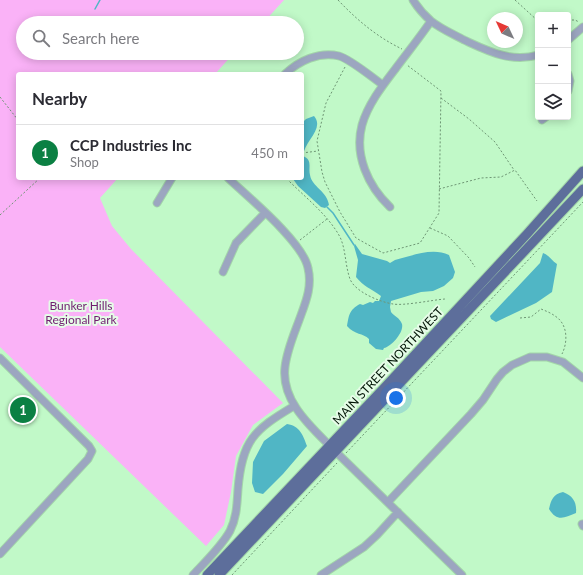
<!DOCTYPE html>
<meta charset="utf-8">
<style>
:root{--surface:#fff;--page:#f2f2f3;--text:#2b2b33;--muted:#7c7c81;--line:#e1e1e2;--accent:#0b8043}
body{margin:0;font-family:Lato,sans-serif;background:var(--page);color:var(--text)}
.controls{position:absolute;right:12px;top:12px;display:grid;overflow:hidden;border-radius:4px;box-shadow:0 2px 10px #0003}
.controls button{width:36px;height:36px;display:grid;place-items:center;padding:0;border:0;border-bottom:1px solid var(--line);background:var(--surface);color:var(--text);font:20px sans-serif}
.compass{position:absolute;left:487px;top:12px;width:36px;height:36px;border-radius:50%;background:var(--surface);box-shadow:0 2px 10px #0003;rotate:314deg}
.you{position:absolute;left:396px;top:398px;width:14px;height:14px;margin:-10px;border:3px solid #fff;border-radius:50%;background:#1a73e8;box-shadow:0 0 0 6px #1a73e833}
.badge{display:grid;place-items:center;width:26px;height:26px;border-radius:50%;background:var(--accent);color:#fff;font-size:13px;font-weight:700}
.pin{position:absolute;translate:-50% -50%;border:2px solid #fff;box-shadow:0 1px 4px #0006}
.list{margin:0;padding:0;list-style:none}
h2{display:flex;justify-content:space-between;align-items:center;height:52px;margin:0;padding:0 16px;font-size:17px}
h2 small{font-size:13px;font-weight:400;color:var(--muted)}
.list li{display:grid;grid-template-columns:26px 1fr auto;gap:12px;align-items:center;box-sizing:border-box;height:56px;padding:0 16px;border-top:1px solid var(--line)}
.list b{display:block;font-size:15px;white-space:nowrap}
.list p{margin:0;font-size:13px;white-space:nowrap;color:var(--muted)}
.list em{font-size:13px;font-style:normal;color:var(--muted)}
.icon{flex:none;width:22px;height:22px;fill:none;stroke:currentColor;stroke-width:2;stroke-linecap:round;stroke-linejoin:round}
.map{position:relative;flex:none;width:583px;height:575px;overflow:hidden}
.search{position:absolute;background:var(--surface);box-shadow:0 2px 10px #0003;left:16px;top:16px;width:288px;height:44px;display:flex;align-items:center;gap:10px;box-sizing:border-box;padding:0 14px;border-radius:22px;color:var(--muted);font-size:15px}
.panel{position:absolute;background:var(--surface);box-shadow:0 2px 10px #0003;left:16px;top:72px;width:288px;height:108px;border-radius:4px}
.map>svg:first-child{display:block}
</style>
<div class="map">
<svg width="583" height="575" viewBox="0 0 583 575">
<rect width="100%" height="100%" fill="#c1f9c8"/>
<path fill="#fab2f7" d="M0 0H284L263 23H23V53H234L215 74H18V178H118L100 198 112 226 131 249 283 403 253 425 236 456 231 492 224 525 206 546 0 347Z"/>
<path fill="#50b6c5" d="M314 116C325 129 304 141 303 156 313 160 308 167 310 175 312 187 327 191 329 205L325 208 321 207 298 186 293 179 302 178V123L306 119Z
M355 244 362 254 387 261 390 263 395 260C412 256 432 247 449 255L455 272 453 278 444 286 433 291 421 292 391 301 390 307 391 312C394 316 400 318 402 324 404 332 392 346 384 348L383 350 376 349 369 343V339C363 333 355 335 347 326 349 315 349 310 360 304L363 305 370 302 373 303 375 301H379L381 296C370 288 364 287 356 277L358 260 354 246Z
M543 253C549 255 552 261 557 264L552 292 536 303 496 322 491 319 490 316 540 263Z
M287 424C300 426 303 435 307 446L283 474 263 494 255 492 252 483 253 462 264 441Z
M563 492C573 496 577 502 576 513 564 518 557 522 549 509 551 500 553 494 563 492Z"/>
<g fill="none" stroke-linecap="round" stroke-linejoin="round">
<path stroke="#50b6c5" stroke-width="1.5" d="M95 9 100 0
M327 207 333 213 354 245"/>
<g stroke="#a3d5a9" stroke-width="9">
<path id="minor" d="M413 0C418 8 424 15 431 21 441 29 453 34 464 40 488 51 511 63 538 55
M568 40 583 27
M285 74C299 61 319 51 339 56 350 59 373 78 383 85
M568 74 570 81 568 91
M542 120 546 117
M228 178C248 197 303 242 308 268 312 285 307 299 301 315 295 332 287 349 285 367 281 400 309 425 330 446
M157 203 172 178
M390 207C368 186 354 155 362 125 368 104 383 85 396 68 408 52 420 37 431 21
M223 272 236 243 265 213
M0 358 89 446 92 451 88 459 0 554
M336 452 462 575
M388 502 471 414 483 400 497 379 503 372 512 365 530 357H547L563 362 583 378
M582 524 583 526
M193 575C206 561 221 547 230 531 237 517 237 503 238 489 242 440 254 430 294 406
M321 575 364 547 377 535 398 512"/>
</g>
<g stroke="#a3d5a9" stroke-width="11">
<path id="major" d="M207 575 384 388 527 234 583 171
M219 575 583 189"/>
</g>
<path stroke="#6e9674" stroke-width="1" stroke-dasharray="2 2" stroke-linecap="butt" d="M338 0C357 20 377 37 402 49
M515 0 538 21
M568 20H575L579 22
M345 67 326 103 317 141 322 172 325 182 340 212 356 238 383 253 420 243 439 213 441 91 407 65
M0 97 18 120
M441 98 469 119 495 142 514 170
M302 153 318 151
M288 178 289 181C306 198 328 215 340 237 346 250 345 265 350 279 355 292 380 302 393 304 404 306 432 300 445 299
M439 189 481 178 501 177 515 170 537 201
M0 215 40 178
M430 228 448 236 469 258 475 267
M300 240 327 219
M520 318 531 317 541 309C546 311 551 313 555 316 568 324 568 342 562 354
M346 453 583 202
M232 575 337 463"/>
<use href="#minor" stroke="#9ca6c0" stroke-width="7"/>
<use href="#major" stroke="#5d6e9b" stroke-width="9"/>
</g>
<g text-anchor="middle" stroke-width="4" stroke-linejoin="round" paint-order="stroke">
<g font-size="12" fill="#701e70" stroke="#e6fce8">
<text x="81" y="310">Bunker Hills<tspan x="81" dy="14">Regional Park</tspan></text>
</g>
<g font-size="12" fill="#031707" stroke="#e6fce8">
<text transform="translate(388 366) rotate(-47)" y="4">MAIN STREET NORTHWEST</text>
</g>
</g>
</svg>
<div class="controls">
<button>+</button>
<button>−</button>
<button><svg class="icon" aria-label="layers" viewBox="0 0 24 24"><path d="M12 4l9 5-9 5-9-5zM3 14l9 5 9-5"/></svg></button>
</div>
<svg class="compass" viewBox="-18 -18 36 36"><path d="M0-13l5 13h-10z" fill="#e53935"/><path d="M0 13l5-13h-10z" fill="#7c7c81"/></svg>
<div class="you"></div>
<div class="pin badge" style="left:23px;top:410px">1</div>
<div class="search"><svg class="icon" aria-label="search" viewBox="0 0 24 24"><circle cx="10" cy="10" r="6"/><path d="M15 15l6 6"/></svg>Search here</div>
<section class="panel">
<h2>Nearby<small></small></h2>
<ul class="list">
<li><span class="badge">1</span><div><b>CCP Industries Inc</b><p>Shop</p></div><em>450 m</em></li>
</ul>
</section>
</div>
